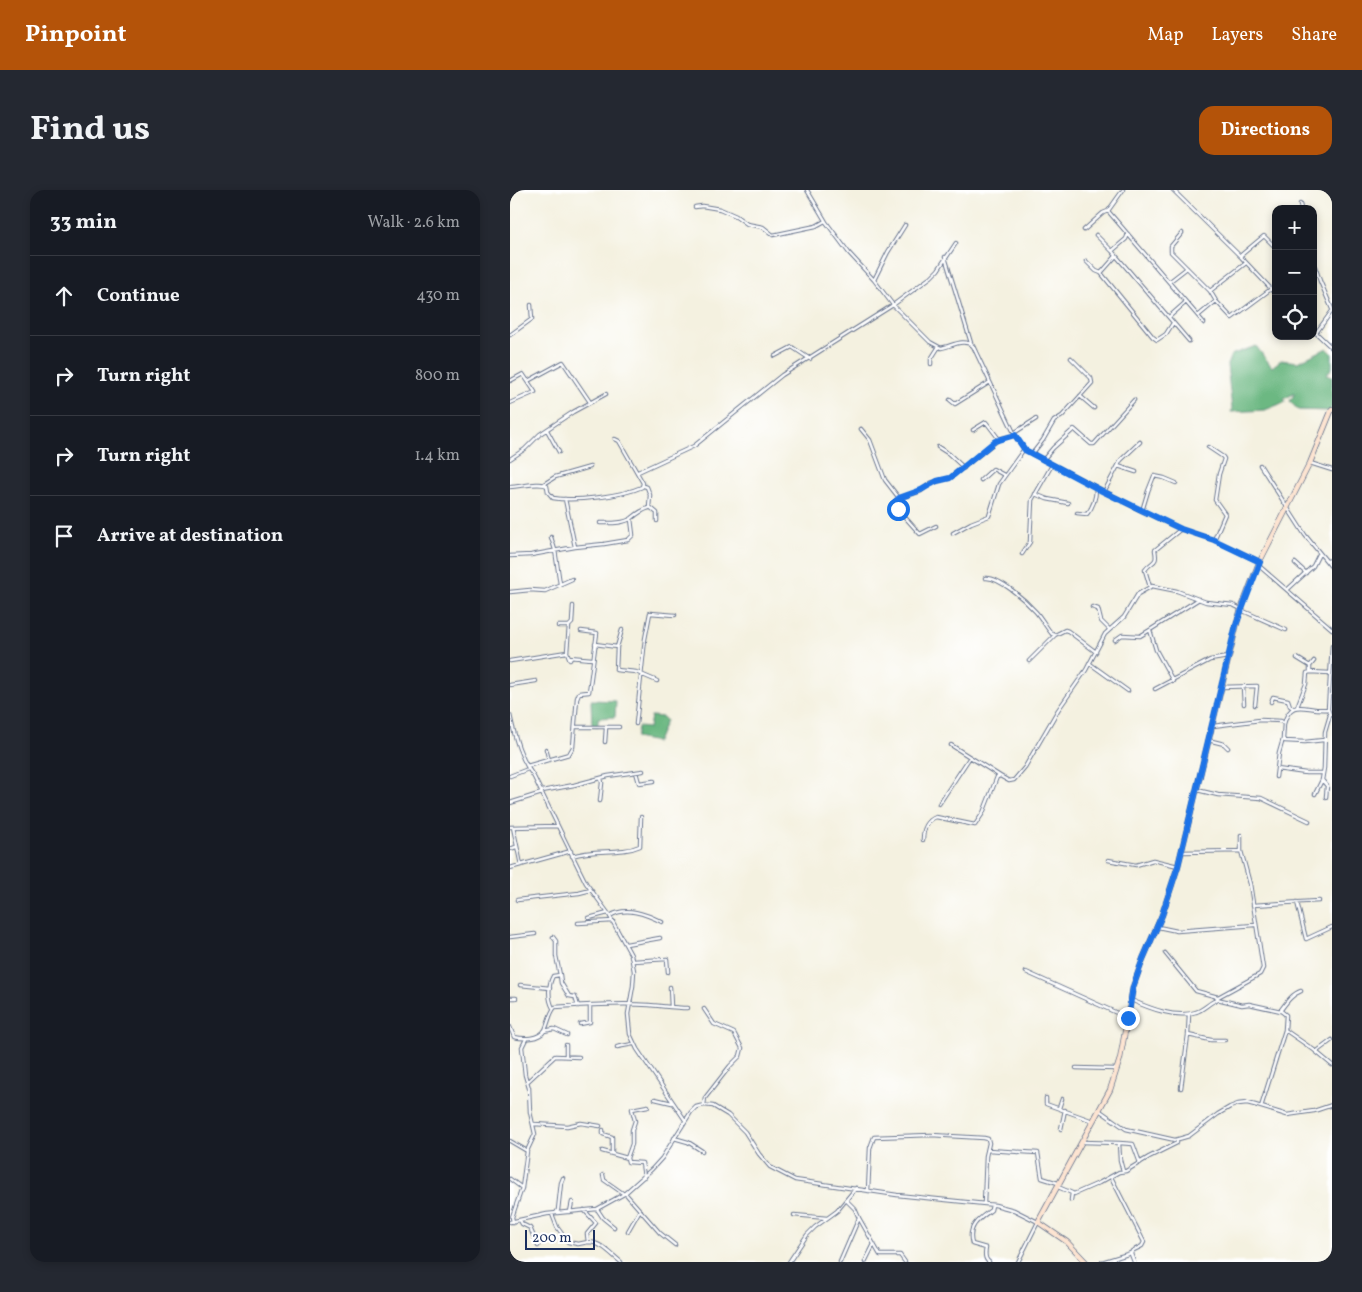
<!DOCTYPE html>
<meta charset="utf-8">
<style>
:root{--surface:#171b24;--page:#242831;--text:#f1f3f6;--muted:#9ea1a6;--line:#363941;--accent:#b45309}
body{margin:0;font-family:Vollkorn,serif;background:var(--page);color:var(--text)}
.controls{position:absolute;right:15px;top:15px;display:grid;overflow:hidden;border-radius:10px;box-shadow:0 2px 8px #0003}
.controls button{width:45px;height:45px;display:grid;place-items:center;padding:0;border:0;border-bottom:1px solid var(--line);background:var(--surface);color:var(--text);font:25px sans-serif}
.scale{position:absolute;left:15px;bottom:12px;width:70px;box-sizing:border-box;padding-left:5px;border:2px solid #1b2f5e;border-top:0;font-size:14px;line-height:18px;white-space:nowrap;color:#1b2f5e;-webkit-text-stroke:4px #fff;paint-order:stroke}
.stop{position:absolute;width:15px;height:15px;margin:-11px;border:4px solid #1a73e8;border-radius:50%;background:#fff}
.stop.end{background:#1a73e8;border-color:#fff;box-shadow:0 1px 5px #0008}
.list{margin:0;padding:0;list-style:none}
h2{display:flex;justify-content:space-between;align-items:center;height:65px;margin:0;padding:0 20px;font-size:21px}
h2 small{font-size:16px;font-weight:400;color:var(--muted)}
.list li{display:grid;grid-template-columns:32px 1fr auto;gap:15px;align-items:center;box-sizing:border-box;height:80px;padding:0 20px;border-top:1px solid var(--line)}
.list b{display:block;font-size:19px;white-space:nowrap}
.list em{font-size:16px;font-style:normal;color:var(--muted)}
.icon{flex:none;width:28px;height:28px;fill:none;stroke:currentColor;stroke-width:2;stroke-linecap:round;stroke-linejoin:round}
.map{position:relative;flex:none;width:822px;height:1072px;overflow:hidden;border-radius:15px}
header{display:flex;align-items:center;gap:30px;box-sizing:border-box;height:70px;padding:0 25px;background:var(--accent);color:#fff}
header strong{font-size:24px}
nav{display:flex;gap:28px;margin-inline-start:auto;font-size:18px}
.intro{display:flex;align-items:center;justify-content:space-between;box-sizing:border-box;height:120px;padding:0 30px}
h1{margin:0;font-size:35px}
.button{padding:12px 22px;border-radius:15px;background:var(--accent);color:#fff;font-size:18px;font-weight:700}
main{display:flex;gap:30px;padding:0 30px}
aside{flex:1;background:var(--surface);border-radius:15px;box-shadow:0 2px 8px #0003}
.map>svg:first-child{display:block}
</style>
<header>
<strong>Pinpoint</strong>
<nav><a>Map</a><a>Layers</a><a>Share</a></nav>
</header>
<div class="intro"><h1>Find us</h1><a class="button">Directions</a></div>
<main>
<aside>
<h2>33 min<small>Walk · 2.6 km</small></h2>
<ul class="list">
<li><svg class="icon" aria-label="ahead" viewBox="0 0 24 24"><path d="M12 20V5M6 11l6-6 6 6"/></svg><div><b>Continue</b></div><em>430 m</em></li>
<li><svg class="icon" aria-label="right" viewBox="0 0 24 24"><path d="M7 20v-9h11M14 6l5 5-5 5"/></svg><div><b>Turn right</b></div><em>800 m</em></li>
<li><svg class="icon" aria-label="right" viewBox="0 0 24 24"><path d="M7 20v-9h11M14 6l5 5-5 5"/></svg><div><b>Turn right</b></div><em>1.4 km</em></li>
<li><svg class="icon" aria-label="arrive" viewBox="0 0 24 24"><path d="M6 21V4h12l-3 4 3 4H6"/></svg><div><b>Arrive at destination</b></div></li>
</ul>
</aside>
<div class="map">
<svg width="822" height="1072" viewBox="0 0 822 1072">
<rect width="100%" height="100%" fill="#fff"/>
<filter id="ink" filterUnits="userSpaceOnUse"><feTurbulence type="fractalNoise" baseFrequency=".02" numOctaves="2"/><feDisplacementMap in="SourceGraphic" scale="10" xChannelSelector="R" yChannelSelector="G"/><feConvolveMatrix kernelMatrix="1 2 1 2 8 2 1 2 1" color-interpolation-filters="sRGB"/></filter>
<filter id="wash" filterUnits="userSpaceOnUse"><feTurbulence type="fractalNoise" baseFrequency=".0096" numOctaves="4" result="noise"/><feDisplacementMap in="SourceGraphic" scale="20" xChannelSelector="R" yChannelSelector="G"/><feGaussianBlur stdDeviation="1.12" result="paint"/><feColorMatrix in="noise" values="0 0 0 0 0 0 0 0 0 0 0 0 0 0 0 0 0 1.4 0 .05"/><feComposite in="paint" operator="in"/></filter>
<g filter="url(#wash)">
<rect width="100%" height="100%" fill="#f4f1e0"/>
<path fill="#6cb882" stroke="#447470" d="M746 156 762 177 771 170 788 172 817 158 822 163V178L816 185 822 187V215L820 221 788 220 780 211 785 203 774 209 775 212 755 220 721 222 722 219 717 175 721 165Z
M81 510 106 511 105 527 88 528V536L82 535Z
M141 526 153 527 156 530 147 552 126 548 128 537 139 538Z"/>
</g>
<g filter="url(#ink)">
<g fill="none" stroke-linecap="round" stroke-linejoin="round">
<g stroke="#67738c" stroke-width="4.5">
<path id="street" d="M297 0 316 32 339 63 364 90 383 115 420 152 431 158C442 156 454 148 463 156L506 247 515 260 630 320 671 339 704 350 749 371
M663 0 730 66 766 104
M790 14 791 19
M185 17 192 16 210 19 226 26 237 34 253 37 263 45 306 36 315 31
M598 21 694 133
M574 40 593 23 598 21 613 0
M672 43 661 56V62L700 101 706 111 722 128 761 99
M586 45 602 61 679 151
M602 61 616 49 618 44
M730 66 754 46 763 55H766
M435 67 461 153
M576 71 586 81 591 83 643 147 647 150 656 144 663 133
M803 71 810 91 822 119
M591 83 606 66
M364 90 378 62 395 35
M659 92 677 78
M700 101 736 73
M688 126 706 111
M659 127 676 112
M803 140 822 158
M806 143 822 121
M0 145 22 129 21 115
M265 166 282 157 300 169
M421 174V169L428 158
M0 191 13 184 25 202 0 213
M18 191 53 172 80 212
M570 206 584 218
M440 210 445 214 480 192
M351 239 360 250 375 290 389 308
M37 240 49 262
M463 240 476 232 489 249 505 245
M504 243 526 229
M428 257 439 264 454 278
M698 257 713 267 714 269 709 284 705 310 715 324 704 350
M522 264 533 250 544 231 552 226 582 193 581 188 561 168
M0 269 15 259 30 244 63 222 96 204
M533 270 543 258 564 239 581 254H584L624 210
M800 273 822 280
M750 275 795 345 822 378
M608 276 626 282
M128 282 184 256 272 185 383 115 421 87 428 80 446 53
M471 290 483 279 494 285
M34 294 45 287 80 277
M0 297C10 297 30 291 37 296L38 302 43 308C64 312 112 306 132 297L133 293 109 251 105 249
M594 302 611 270 630 252
M525 304 537 309 558 313
M55 309 65 357
M140 317 147 323V331
M632 321 638 301 644 286 654 288 666 293
M567 323 577 324C583 317 586 308 586 298
M90 333C100 333 113 334 122 328 128 323 132 320 139 318L140 305 137 297 134 296
M426 336 410 344 385 316V311L389 308 411 301 421 293 440 288 489 249
M443 343 461 333 479 326 489 294 514 259
M41 347 45 360 50 394
M512 364 520 352 522 310 542 275
M0 366 21 365 65 357 94 354 118 350 123 345 121 329
M817 371 822 370
M785 373 796 383
M748 375 822 439
M475 388C489 386 516 411 526 422 532 429 536 437 542 444L545 445 555 440 558 441 586 462
M640 397 635 380C642 370 648 375 645 360L671 339
M777 400 803 376 809 364
M0 402 20 400 35 401 62 389
M582 417 588 419 591 431 599 439
M731 420 776 440
M48 436H59
M112 440 107 457 106 480 126 482 147 491
M605 450 612 445 630 446 640 440
M85 454 107 457
M59 467 82 469
M787 468 800 476
M60 470 57 462 59 436 62 433 63 416
M0 471 57 462
M519 471 545 445
M804 471 800 476V482L820 483
M579 473 618 501
M663 491 646 460 640 440 689 409
M0 495 26 491
M712 497 747 496 745 515
M733 497 734 514
M645 499 700 470 718 467
M761 512 763 507 778 510 780 516 783 518
M787 517 796 494 797 483 800 482
M818 519 822 456
M0 525C5 548 10 568 24 587L69 679 76 693 98 723 121 765 124 781 123 796 118 824 120 844 127 859 175 930
M126 534 135 449 140 423 165 425
M774 534C781 506 797 522 818 519L820 525 815 542 814 578 812 590 805 604
M703 536 750 530 771 531 774 534 773 549 775 551 795 552 814 550
M66 537H109
M698 550 714 554 718 558
M95 552 96 538
M441 555 460 567
M36 559 39 570
M17 576 59 564 63 557 67 508 69 503 79 502 87 443 71 441
M767 579 796 583H813
M126 582 129 593 144 591
M0 586 18 579
M766 587 769 563 773 549
M812 590 817 596 816 607
M687 600 708 605 751 608 799 631
M32 601 64 595 98 586 133 581
M90 611 92 593 91 588
M0 613 32 603
M429 614 460 567 490 586
M0 637 48 636
M3 637 11 675
M731 645V661
M413 650C413 641 416 631 426 627L465 635 473 623 487 587 490 586 499 591 504 590 515 577 548 520 576 480 595 444 614 427 628 404 642 396 667 401 696 412 723 415 731 419
M0 659 6 657
M62 666C85 658 110 665 130 656L131 627
M598 670 626 675 643 670 668 676
M0 678 61 661
M7 710 69 703 81 700
M787 712 796 749 822 737
M743 715 809 711
M100 726C116 716 136 724 152 732
M79 728 98 723
M68 733 103 731
M648 737 667 741 745 735
M0 747 25 744
M43 747 46 751V766L50 785
M116 754 150 748
M655 763 686 801 708 807
M123 771 157 769 158 782
M516 782 618 828
M10 795 40 798
M160 797 161 817
M0 808H6
M707 809 732 815 739 814 771 821 776 825 775 840 751 917
M621 810C639 818 666 829 686 822 693 820 699 813 706 810L708 807 750 784 753 778 740 694 731 661 672 662
M43 818C38 809 38 795 43 786L50 785 51 793 59 806 65 807 68 816
M194 819 204 834 224 843 232 858 230 866 220 876 195 908 194 915
M770 821C776 813 782 804 791 801
M679 824 678 845 701 850H715
M70 834 80 832V815
M0 837 4 847C13 849 29 850 35 840 39 832 39 824 45 817 76 815 108 813 139 815 152 816 165 818 178 818
M775 840 804 860 822 875
M34 841 44 839 57 845
M107 857 123 854
M806 862 822 850
M56 866V855
M566 878 606 879
M17 892 45 866 69 867
M671 898 678 845
M536 908V914L583 931
M145 909 162 913
M549 918 552 909
M589 920 616 939 665 950 679 946 708 924 720 917 728 914 737 913 745 915 777 925 804 921 822 915
M24 934 57 936 71 933 90 936
M551 939 555 920
M93 940V944L102 947V964
M164 948 178 952 192 961
M0 951 17 961
M572 952 609 953 610 970 613 981
M609 953 623 954 630 973
M478 960 528 963 532 988 548 993
M92 961 117 968 118 972 132 973 134 987
M117 968 122 954V940L125 931 122 919 138 916
M93 985 94 990 114 1004
M601 987 634 1052 632 1056 622 1061 621 1064 624 1072
M0 989 12 998
M548 997 562 1003 561 1010
M358 1001 360 958 364 947 421 945 474 948 478 949 479 953 476 966 474 1014
M115 1003 150 1043 165 1055
M562 1003 564 1004 589 993 609 982 616 981 639 967 667 953V950
M87 1019 93 1028 104 1037
M74 1020 86 1033 77 1044 78 1052C91 1052 101 1064 111 1072
M60 1022 62 1012
M46 1023 48 1020 51 993 53 988
M42 1024 47 1037 58 1052 68 1054 78 1052
M284 1025 317 1028
M349 1028 370 1065H390L395 1072
M10 1030 12 1034 20 1038 28 1056
M0 1032 37 1024 87 1019 114 1004 142 979 152 968 181 922 186 917 194 915 203 916 218 925 235 942 249 964 260 977 285 990 387 1005 485 1015 504 1020 528 1032 508 1072
M3 1032 2 1027 12 998 17 961 25 944 20 922 19 898 15 885 12 857 16 849
M118 1041 130 1020
M279 1072 297 1045 305 1037 327 1021 346 998
M330 1072 349 1028 345 1019 337 1011
M355 1072 364 1054
M479 1072C474 1069 475 1063 476 1058L462 1054C457 1036 469 1029 481 1020L482 1015
M592 1072 621 1063"/>
</g>
<g stroke="#67738c" stroke-width="6">
<path id="secondary" d="M576 1072 557 1052 528 1032 600 900 610 869 623 797 633 769 652 725 668 676 729 425 748 375 800 273 822 219"/>
</g>
<use href="#street" stroke="#fff" stroke-width="2.5"/>
<use href="#secondary" stroke="#fde4d1" stroke-width="4.5"/>
</g>
</g>
<g fill="none" stroke-linecap="round" stroke-linejoin="round" filter="url(#ink)">
<path stroke="#1a73e8" stroke-width="6" d="M388 319 384 313 389 308 411 300 427 291 440 288 485 251 505 245 515 260 592 301 671 339 704 350 750 372 726 435 668 676 652 725 633 769 623 797 618 828"/>
</g>
</svg>
<div class="controls">
<button>+</button>
<button>−</button>
<button><svg class="icon" aria-label="locate" viewBox="0 0 24 24"><circle cx="12" cy="12" r="6"/><path d="M12 2v4M12 18v4M2 12h4M18 12h4"/></svg></button>
</div>
<div class="scale">200 m</div>
<div class="stop" style="left:388px;top:319px"></div>
<div class="stop end" style="left:618px;top:828px"></div>
</div>
</main>
